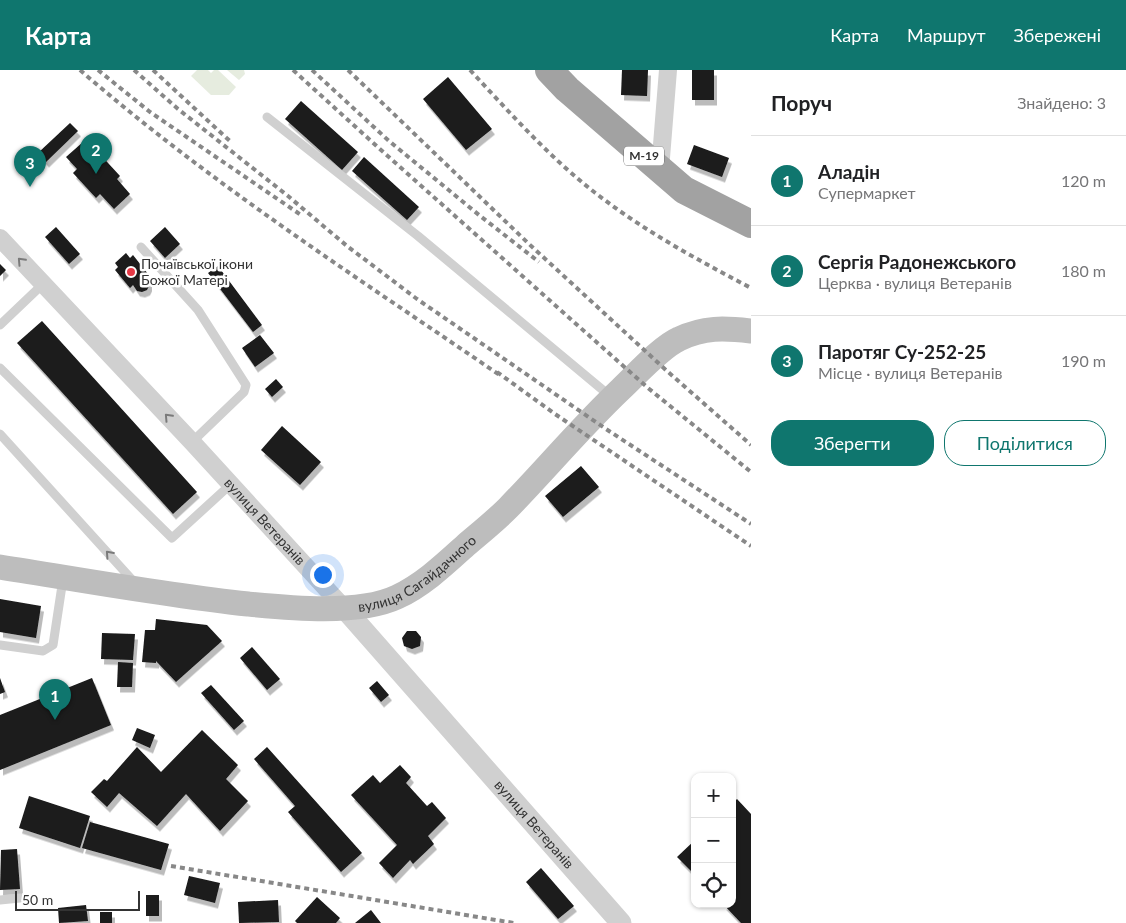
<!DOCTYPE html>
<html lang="uk">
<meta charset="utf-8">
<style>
:root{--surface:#fff;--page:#f6f6f6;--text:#202124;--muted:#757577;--line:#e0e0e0;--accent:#0f766e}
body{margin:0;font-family:Lato,sans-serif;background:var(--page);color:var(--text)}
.controls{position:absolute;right:15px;bottom:15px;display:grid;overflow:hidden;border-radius:10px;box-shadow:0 1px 4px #0004}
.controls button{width:45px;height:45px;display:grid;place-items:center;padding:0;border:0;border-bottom:1px solid var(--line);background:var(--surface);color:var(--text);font:25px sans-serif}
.scale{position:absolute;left:15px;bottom:12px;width:125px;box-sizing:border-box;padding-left:5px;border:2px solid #333;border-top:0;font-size:14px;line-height:18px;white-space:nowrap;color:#333;-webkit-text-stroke:4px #fff;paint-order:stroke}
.you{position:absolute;left:322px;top:504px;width:18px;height:18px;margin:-12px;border:4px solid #fff;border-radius:50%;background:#1a73e8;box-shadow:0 0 0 8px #1a73e833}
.badge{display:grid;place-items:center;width:32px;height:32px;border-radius:50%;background:var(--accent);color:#fff;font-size:16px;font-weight:700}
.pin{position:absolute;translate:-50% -41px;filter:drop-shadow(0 1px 2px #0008)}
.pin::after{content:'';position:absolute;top:26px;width:18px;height:15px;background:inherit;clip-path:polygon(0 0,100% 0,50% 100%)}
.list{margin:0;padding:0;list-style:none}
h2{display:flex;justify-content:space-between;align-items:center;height:65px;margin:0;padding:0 20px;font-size:21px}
h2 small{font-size:16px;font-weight:400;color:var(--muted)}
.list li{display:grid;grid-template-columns:32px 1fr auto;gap:15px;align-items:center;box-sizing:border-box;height:90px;padding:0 20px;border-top:1px solid var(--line)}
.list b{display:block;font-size:19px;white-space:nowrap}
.list p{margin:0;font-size:16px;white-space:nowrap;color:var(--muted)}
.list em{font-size:16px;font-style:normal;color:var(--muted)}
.actions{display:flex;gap:10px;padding:15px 20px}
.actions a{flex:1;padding:11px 0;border:1px solid var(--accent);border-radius:20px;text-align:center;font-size:18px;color:var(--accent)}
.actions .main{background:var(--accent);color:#fff}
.icon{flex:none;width:28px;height:28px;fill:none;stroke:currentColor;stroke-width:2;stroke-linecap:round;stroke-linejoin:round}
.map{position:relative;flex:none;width:751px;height:853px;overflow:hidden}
header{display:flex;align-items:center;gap:30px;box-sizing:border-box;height:70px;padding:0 25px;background:var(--accent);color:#fff}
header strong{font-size:24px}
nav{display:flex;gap:28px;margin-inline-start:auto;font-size:18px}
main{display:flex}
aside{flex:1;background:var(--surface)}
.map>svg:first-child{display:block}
</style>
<header>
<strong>Карта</strong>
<nav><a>Карта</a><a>Маршрут</a><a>Збережені</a></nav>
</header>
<main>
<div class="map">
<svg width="751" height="853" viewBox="0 0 751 853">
<defs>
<filter id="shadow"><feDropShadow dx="3" dy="5.5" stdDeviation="0" flood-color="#0004"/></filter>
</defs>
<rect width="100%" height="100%" fill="#fff"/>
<path fill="#e6ecdf" d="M197 0H208L211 3 214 0H218L236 17 229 25H211L191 6Z
M227 0H244L245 4 239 10Z"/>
<path fill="#1a1a1a" filter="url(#shadow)" d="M622 0H648L647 26 621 25Z
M692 0H714V30H692Z
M448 7 492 59 466 80 423 29Z
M301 31 358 82 342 100 285 49Z
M70 53 78 61 46 92 38 83Z
M83 72 94 83 97 81 120 106 117 109 130 124 114 139 100 124 96 128 73 103 77 99 66 87Z
M694 75 729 88 722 107 687 94Z
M364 87 419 137 407 150 352 101Z
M56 157 80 184 69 194 45 167Z
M165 157 180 174 165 188 150 171Z
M126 183 130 188 133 185 148 204 145 206 149 211V216L147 220 142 222 137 221 133 215 130 218 115 200 118 197 115 193Z
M0 194 6 200 0 206Z
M218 196 262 255 253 262 208 203Z
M42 251 197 422 173 444 17 273Z
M260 265 274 283 255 297 242 278Z
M276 309 283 317 272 327 265 319Z
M282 356 321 392 300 415 261 380Z
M581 396 599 417 563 447 545 426Z
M0 529 41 536 36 568 0 562Z
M156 549 207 555 222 571 176 612 156 591V593L142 592 145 560H155Z
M407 561H416L421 567 420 576 412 579 404 576 402 568Z
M102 563 135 564 133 590 101 589Z
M252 577 280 609 267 620 240 588Z
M118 592 133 593 132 617H117Z
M0 608 5 622 0 624Z
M92 608 111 655 0 700V645Z
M377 611 389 625 381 632 369 618Z
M211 615 244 651 234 660 201 623Z
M137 658 155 665 150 678 132 670Z
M202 660 238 695 226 709 248 731 220 761 186 724 157 756 119 723 107 737 91 722 104 709 107 711 137 677 161 702Z
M267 677 362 783 341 802 288 742 295 736 254 689Z
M400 695 411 707 406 713 427 736 432 732 446 748 428 766 434 774 413 794 410 790 393 808 379 793 397 775 351 725 373 705 380 713Z
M29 726 90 746 80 778 19 758Z
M737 729 751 744V853H741L723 834H732V734Z
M90 752 169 774 161 800 82 778Z
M695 770V805L677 787Z
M17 779 20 819 0 820 1 780Z
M541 798 574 836 558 849 526 812Z
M189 806 220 813 215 833 184 825Z
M146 825H159V846H146Z
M317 827 340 848 336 853H297L295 851Z
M278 830 279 852 239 853 238 832Z
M86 835 88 851 59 853 58 838Z
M371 840 381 853H355Z
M100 842H112V853H100Z"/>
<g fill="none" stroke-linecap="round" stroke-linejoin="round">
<path stroke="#d0d0d0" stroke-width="9" d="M267 47 418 166 610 326
M141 177 198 240 246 315 244 322 192 372
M0 255 43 214
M0 298 172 468 230 415
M0 364 135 513
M0 575 43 581 53 575 63 509
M0 830 20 828"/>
<g stroke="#d0d0d0" stroke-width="18">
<path d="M660 100 668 0"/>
<path id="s1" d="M0 168 192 372 344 538"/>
</g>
<path stroke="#d0d0d0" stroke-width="21" id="s2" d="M344 538 621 853"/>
<path stroke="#bdbdbd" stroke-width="25" id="s3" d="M0 497C83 510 164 525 248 534 289 538 359 545 397 527 423 515 445 494 466 475 480 463 495 451 508 438 546 399 581 357 621 319 636 305 661 277 679 269 704 257 724 258 751 261"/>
<path stroke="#a2a2a2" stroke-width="28" d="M549 0 567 19 684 120 751 154"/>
<path stroke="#888" stroke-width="4" stroke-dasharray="5 4" stroke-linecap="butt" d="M80 0C211 114 358 208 501 306
M98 0 150 42 301 145
M134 0 178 39 288 126 347 176 417 229 606 359 751 454
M153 0 232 73
M293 0 381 80 648 318 751 402
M312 0 389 71 479 145 539 192
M348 0 529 174 667 301 751 375
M470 0C511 44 551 89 598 125 646 162 698 190 751 218
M497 302 555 344 751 476
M171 796 514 853"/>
</g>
<defs><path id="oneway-chevron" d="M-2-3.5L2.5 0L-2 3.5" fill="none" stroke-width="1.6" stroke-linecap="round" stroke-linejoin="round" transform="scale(1.25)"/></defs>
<g stroke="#7a7a7a">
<use href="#oneway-chevron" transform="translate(21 191) rotate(-133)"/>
<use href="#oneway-chevron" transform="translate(168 347) rotate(-133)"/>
<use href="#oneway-chevron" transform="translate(109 484) rotate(-132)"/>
</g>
<circle fill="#e63946" stroke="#fff" stroke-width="2" cx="131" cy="202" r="5"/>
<g text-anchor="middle" stroke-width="5" stroke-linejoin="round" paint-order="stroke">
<rect fill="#fff" stroke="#707070" stroke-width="1" x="624" y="76.5" width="40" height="19" rx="4"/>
<g font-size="12" font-weight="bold" fill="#333">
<text x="644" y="90">М-19</text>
</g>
<g font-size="14" fill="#333" stroke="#fff" text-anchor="start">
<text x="141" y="199">Почаївської ікони<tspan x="141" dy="16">Божої Матері</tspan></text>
</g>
<g font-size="14" fill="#333" stroke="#fff">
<text dy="5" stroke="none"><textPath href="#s1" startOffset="388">вулиця Ветеранів</textPath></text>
<text dy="5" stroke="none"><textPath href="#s3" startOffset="430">вулиця Сагайдачного</textPath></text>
<text dy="5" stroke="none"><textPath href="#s2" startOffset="288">вулиця Ветеранів</textPath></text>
</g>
</g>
</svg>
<div class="controls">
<button>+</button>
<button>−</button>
<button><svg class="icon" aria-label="locate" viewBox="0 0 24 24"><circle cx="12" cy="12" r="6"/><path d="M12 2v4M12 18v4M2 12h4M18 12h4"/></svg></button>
</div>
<div class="scale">50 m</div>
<div class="you"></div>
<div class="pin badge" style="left:55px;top:650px">1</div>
<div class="pin badge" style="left:96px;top:104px">2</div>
<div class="pin badge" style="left:30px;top:117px">3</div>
</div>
<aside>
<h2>Поруч<small>Знайдено: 3</small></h2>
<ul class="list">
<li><span class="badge">1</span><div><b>Аладін</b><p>Супермаркет</p></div><em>120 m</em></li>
<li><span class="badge">2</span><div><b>Сергія Радонежського</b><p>Церква · вулиця Ветеранів</p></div><em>180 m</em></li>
<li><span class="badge">3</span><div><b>Паротяг Су-252-25</b><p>Місце · вулиця Ветеранів</p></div><em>190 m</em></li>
</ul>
<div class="actions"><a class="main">Зберегти</a><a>Поділитися</a></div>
</aside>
</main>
